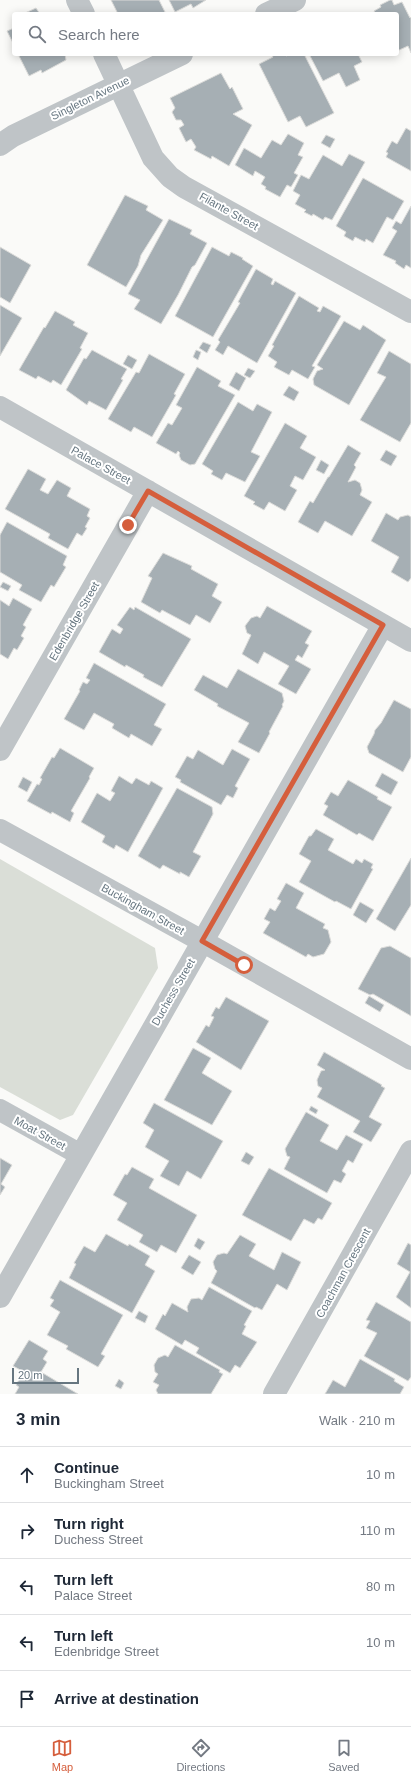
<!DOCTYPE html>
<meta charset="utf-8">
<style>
:root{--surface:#fff;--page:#f6f6f7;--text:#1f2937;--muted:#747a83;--line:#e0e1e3;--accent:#d55e3c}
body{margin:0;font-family:Arial,sans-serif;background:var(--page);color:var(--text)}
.scale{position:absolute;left:12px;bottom:10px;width:67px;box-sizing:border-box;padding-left:4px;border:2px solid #667680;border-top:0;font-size:11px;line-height:14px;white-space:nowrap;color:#667680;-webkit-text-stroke:3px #fff;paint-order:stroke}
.stop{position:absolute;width:12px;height:12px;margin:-9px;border:3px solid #d55e3c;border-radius:50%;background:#fff}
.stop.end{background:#d55e3c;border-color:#fff;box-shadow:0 1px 4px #0008}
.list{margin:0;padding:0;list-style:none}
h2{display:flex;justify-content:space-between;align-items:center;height:52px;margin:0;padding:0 16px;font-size:17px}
h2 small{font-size:13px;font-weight:400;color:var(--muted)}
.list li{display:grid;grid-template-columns:26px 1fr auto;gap:12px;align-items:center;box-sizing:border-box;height:56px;padding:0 16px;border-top:1px solid var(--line)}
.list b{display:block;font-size:15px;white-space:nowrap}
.list p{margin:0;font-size:13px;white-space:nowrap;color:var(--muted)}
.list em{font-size:13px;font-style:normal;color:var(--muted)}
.icon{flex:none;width:22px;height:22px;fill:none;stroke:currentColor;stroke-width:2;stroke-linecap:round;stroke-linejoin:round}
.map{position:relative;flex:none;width:411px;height:1394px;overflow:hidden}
.search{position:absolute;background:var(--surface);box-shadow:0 2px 10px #0003;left:12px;right:12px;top:12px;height:44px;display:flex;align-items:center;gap:10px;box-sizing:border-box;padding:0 14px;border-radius:4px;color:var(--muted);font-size:15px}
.sheet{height:332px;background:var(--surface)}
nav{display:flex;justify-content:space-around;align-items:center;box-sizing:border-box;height:56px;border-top:1px solid var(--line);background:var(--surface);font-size:11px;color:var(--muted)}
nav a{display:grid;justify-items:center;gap:2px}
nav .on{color:var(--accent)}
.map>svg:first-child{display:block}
</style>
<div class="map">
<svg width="411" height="1394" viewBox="0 0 411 1394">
<rect width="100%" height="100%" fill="#fafaf8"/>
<path fill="#daded7" d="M0 859 155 948 158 968 73 1115 60 1120 0 1087Z"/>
<path fill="#a6afb4" stroke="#dcdcda" d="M111 0H159L166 14H118Z
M169 0H206L193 8 191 4 175 12Z
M390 0H392L394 5 402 2 410 18 411 17V53L408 46 397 51V14H376L374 11 381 7 380 5Z
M36 8 40 14H23Z
M14 28V45L7 31Z
M18 54H65L66 60 42 73 41 70 29 76Z
M271 54H285L286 56 290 54H304L334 113 306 127 300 116 288 122 259 64 273 57Z
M309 54H358L362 62 354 66 360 80 346 87 339 73 323 81Z
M221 73 230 89 232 87 243 109 233 114 252 125 229 166 212 156 211 159 194 150 196 147 191 139 186 142 179 128 184 125 181 120H176L172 112 175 108 170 98Z
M406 128 411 131V171L386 157 388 153 386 152 392 141 397 144Z
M288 134 304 143 298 155 303 157 294 173 298 175 291 187 287 185 280 197 265 189 266 187 261 184 265 177 255 171 253 176 235 165 244 148 261 158 272 140 281 145Z
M326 135 335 139 330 148 321 143Z
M349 154 365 162 332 220 325 217 323 220 313 214 312 216 304 212 306 210 295 204 300 195 293 191 301 175 309 179 323 155 342 166Z
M363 178 404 201 393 220 387 217 373 243 366 239 365 242 355 237 353 241 344 236 346 232 336 226Z
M125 195 148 206 146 210 163 220 141 255 138 266 126 287 87 265Z
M411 206V268L406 265 404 269 395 263 396 261 383 255 397 231 392 228 396 221 401 224Z
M169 219 192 230 190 234 207 243 195 265 192 267 178 295 161 324 134 309 140 300 128 294Z
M0 247 31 265 10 303 0 297Z
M212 247 229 256 231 252 243 258 242 259 253 266 213 337 175 316Z
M256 269 273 279 271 284 273 285 275 281 296 293 257 363 228 346 223 355 215 350 220 342 218 340 240 303 238 302Z
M299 296 319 308 317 311 320 312 323 306 341 316 312 366 315 367 308 379 292 370 289 375 274 367 277 362 268 356 274 346 272 345Z
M0 305 22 318 0 356Z
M55 311 75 322 73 325 88 333 80 348 82 349 61 385 53 380 51 383 38 376 36 379 19 370 44 327 45 328Z
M344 321 360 330 363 325 386 340 349 405 314 385 313 379 317 371 323 369 317 365Z
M203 342 211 345 207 353 199 348Z
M92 350 127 369 121 379 123 380 106 410 89 401 87 405 66 390 84 358 86 359Z
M196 350 201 352 198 360 193 357Z
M389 351 411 364V423L400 442 360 420 386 377 377 373Z
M149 354 185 374 174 394 176 395 152 437 134 427 131 432 108 419 136 372 139 373Z
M128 355 137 360 132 369 123 364Z
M197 367 221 381 218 386 235 395 195 464 190 465 181 460 179 455 180 453 178 451 176 454 156 443 168 423 172 425 182 408 176 405Z
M248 368 255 371 250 378 244 375Z
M236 372 246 378 239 391 229 385Z
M289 386 299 392 294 401 283 395Z
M238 402 253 411 257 404 272 412 251 452 260 456 245 482 226 473 222 480 211 474 213 471 202 464Z
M285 423 307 436 300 448 316 457 303 480 295 476 290 486 297 490 285 511 269 502 264 510 253 504 255 502 244 496Z
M348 445 361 453 354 465 356 467 348 482 355 480 360 483 362 490 360 495 372 502 352 536 325 521 318 533 298 522 310 501 313 503 328 477H329Z
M386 450 397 456 391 466 380 460Z
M321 460 329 465 324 474 316 470Z
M28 469 46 479 40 490 48 494 57 480 71 488 67 496 90 509 87 516 90 518 85 527 87 528 82 536 77 533 68 549 48 538 50 534 5 509Z
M386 513 398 520 400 517 408 515 411 517V578L408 582 391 572 399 557 371 541Z
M7 522 67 556 63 565 66 567 54 587 51 585 41 602 19 590 22 585 0 572V535Z
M163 553 192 566 191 569 218 584 212 596 222 602 210 623 196 615 190 625 162 610 160 613 141 602 152 578 148 576Z
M3 582 11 586 8 591 0 587Z
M13 598 32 609 23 625 26 627 21 636 24 638 17 650 14 648 8 659 0 654V600L9 606Z
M267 606 312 631 305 643 309 645 302 658 298 655 295 660 311 669 296 694 278 684 289 666 264 652 258 664 242 654 251 635 247 633 245 626 251 618 257 616 260 618Z
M130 607 134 610 135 607 191 639 162 687 143 677 144 675 126 665 125 667 99 652 112 629 120 634 123 629 117 625Z
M94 663 166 704 154 725 162 729 152 746 131 734 129 738 112 728 114 724 94 713 84 730 64 719 80 691 79 690 83 682 87 684 90 680 86 678Z
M238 669 282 693 284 701 282 705 283 706 269 732 270 733 259 753 238 742 249 723 217 706 218 704 194 690 203 675 227 688Z
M394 700 411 709V757L403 772 369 753 367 747 374 734 375 730 381 723Z
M60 748 94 768 89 777 90 778 71 811 74 813 70 822 52 812 51 814 27 801 37 784 39 785 42 779 40 778 52 757 54 758Z
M232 749 250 759 235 786 238 788 233 798 227 795 221 805 180 782 181 780 175 777 187 756 193 759 198 750 223 765Z
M382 773 398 782 391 795 375 786Z
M119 776 132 784 136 778 149 785 151 781 163 788 128 852 116 845 114 849 102 842 105 836 81 822 97 793 110 801 115 793 111 791Z
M23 777 32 782 27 792 18 787Z
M348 780 378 797 377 799 392 807 373 841 359 833 357 835 323 815 328 806 324 804 331 792 338 796Z
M177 788 212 807 213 814 193 852 201 856 189 877 180 872V874L163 865 160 869 138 856Z
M316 829 334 839 328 850 353 864 356 859 362 863 364 859 373 864 371 868 373 869 351 909 336 901 335 902 299 882 311 861 299 854 309 836H311Z
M411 858V905L395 931 376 919Z
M286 883 304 893 296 908 325 924 323 928 328 930 331 942 324 954 313 957 308 954 306 957 263 933 270 922 264 919 270 908 275 911 281 901 277 899Z
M360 902 374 910 366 923 353 915Z
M390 946 411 958V1016L373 994 370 995 358 989 381 948Z
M369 996 384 1005 380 1012 365 1003Z
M226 997 269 1021 241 1070 196 1042 206 1025 209 1027 214 1017 211 1016 216 1007 219 1009Z
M193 1048 211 1058 202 1073 232 1091 212 1125 164 1100Z
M324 1052 382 1085 381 1086 385 1088 369 1117 382 1124 371 1142 353 1132 360 1121 317 1097 322 1088 318 1086 317 1080 321 1071 325 1070 317 1065Z
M154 1103 223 1141 201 1179 187 1171 179 1186 160 1176 169 1161 145 1147 154 1130 143 1123Z
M311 1106 318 1110 316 1114 309 1110Z
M306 1112 329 1125 320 1141 337 1150 346 1135 363 1144 353 1163 348 1160 342 1171 346 1174 341 1183 334 1180 327 1193 284 1169 290 1157 287 1156 285 1149Z
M246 1152 254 1157 249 1165 241 1161Z
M0 1158 12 1165 1 1184 5 1187 0 1195Z
M132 1167 154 1179 149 1188 197 1215 176 1253 161 1245 157 1252 139 1242 143 1235 117 1220 127 1203 113 1195 125 1174 127 1175Z
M269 1168 332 1203 322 1220 318 1218 314 1224 304 1219 291 1241 242 1215Z
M106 1234 128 1246 129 1244 150 1256 145 1265 155 1271 132 1313 69 1278 76 1264 74 1263 84 1246 95 1252Z
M240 1235 256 1244 249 1256 274 1270 282 1252 301 1262 287 1290 277 1284 262 1310 256 1307 255 1308 211 1283 217 1271 215 1269 213 1262 217 1255 224 1253 227 1254Z
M198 1238 205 1242 200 1250 194 1246Z
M408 1243 411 1245V1308L396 1297 410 1272 397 1264Z
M189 1255 201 1262 193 1275 181 1268Z
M60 1280 123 1315 101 1354 105 1356 98 1367 66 1349 68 1346 47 1335 60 1312 50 1306 54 1300 50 1298Z
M209 1287 252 1311 244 1325 246 1326 242 1334 257 1342 240 1368 235 1365 230 1373 196 1353 199 1348 185 1340 182 1345 155 1329 163 1314 165 1316 172 1303 188 1312 187 1307 191 1299 199 1298 202 1300Z
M376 1302 411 1322V1377L408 1381 364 1356 377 1333 366 1328 370 1321 366 1320Z
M139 1311 148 1316 145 1323 135 1318Z
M29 1340 48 1351 43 1359 47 1362 41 1372 78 1394H15L19 1387 16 1385 21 1376 25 1379 28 1374 13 1366Z
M175 1345 220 1370 219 1372 223 1374 211 1394H158L156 1390 159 1385 153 1382 158 1374 155 1372 154 1365 158 1358 165 1355 168 1357Z
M360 1359 395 1379 394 1381 404 1387 400 1394H325L333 1380 345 1387Z
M119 1379 124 1383 121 1389 115 1386Z"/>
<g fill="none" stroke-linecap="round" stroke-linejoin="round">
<path stroke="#bfc4c7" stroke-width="22" d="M77 0 84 14
M266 14 295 0
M104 54 153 158 170 177 184 187 411 312
M0 145 13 136 182 54
M0 407 411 641
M0 750 148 491
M0 830 202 941 411 1059
M0 1110 81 1155
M0 1297 383 625
M274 1394 411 1151"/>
</g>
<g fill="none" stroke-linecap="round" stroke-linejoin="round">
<path stroke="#d55e3c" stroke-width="5" d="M128 525 148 491 383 625 202 941 244 965"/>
</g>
<g text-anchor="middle" stroke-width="4" stroke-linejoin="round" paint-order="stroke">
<g font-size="11" fill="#667680" stroke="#fff">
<text transform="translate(90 98) rotate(-26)" y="4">Singleton Avenue</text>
<text transform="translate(229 211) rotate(29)" y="4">Filante Street</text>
<text transform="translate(101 465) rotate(29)" y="4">Palace Street</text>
<text transform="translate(74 621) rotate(-60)" y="4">Edenbridge Street</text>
<text transform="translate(143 909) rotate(29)" y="4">Buckingham Street</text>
<text transform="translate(173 992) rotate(-60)" y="4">Duchess Street</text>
<text transform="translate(40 1133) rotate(29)" y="4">Moat Street</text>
<text transform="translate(343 1273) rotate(-61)" y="4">Coachman Crescent</text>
</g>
</g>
</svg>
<div class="scale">20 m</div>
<div class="stop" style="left:244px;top:965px"></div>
<div class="stop end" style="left:128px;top:525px"></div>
<div class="search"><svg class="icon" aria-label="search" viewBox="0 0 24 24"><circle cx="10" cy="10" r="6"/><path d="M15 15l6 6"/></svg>Search here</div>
</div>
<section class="sheet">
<h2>3 min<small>Walk · 210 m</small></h2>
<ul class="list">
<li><svg class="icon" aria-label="ahead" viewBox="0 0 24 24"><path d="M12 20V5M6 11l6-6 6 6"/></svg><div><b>Continue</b><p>Buckingham Street</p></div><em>10 m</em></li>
<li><svg class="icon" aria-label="right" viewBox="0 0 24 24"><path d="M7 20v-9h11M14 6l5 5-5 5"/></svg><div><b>Turn right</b><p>Duchess Street</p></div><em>110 m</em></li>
<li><svg class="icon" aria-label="left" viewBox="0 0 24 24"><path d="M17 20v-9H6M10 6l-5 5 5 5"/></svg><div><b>Turn left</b><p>Palace Street</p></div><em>80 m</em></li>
<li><svg class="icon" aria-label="left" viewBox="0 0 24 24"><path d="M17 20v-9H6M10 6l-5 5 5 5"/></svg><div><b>Turn left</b><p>Edenbridge Street</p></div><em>10 m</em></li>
<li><svg class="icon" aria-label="arrive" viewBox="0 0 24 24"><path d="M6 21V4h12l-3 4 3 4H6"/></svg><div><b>Arrive at destination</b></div></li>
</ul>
</section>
<nav>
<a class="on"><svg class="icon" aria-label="map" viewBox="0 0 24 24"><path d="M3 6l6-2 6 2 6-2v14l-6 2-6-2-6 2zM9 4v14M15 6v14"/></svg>Map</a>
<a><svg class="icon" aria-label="directions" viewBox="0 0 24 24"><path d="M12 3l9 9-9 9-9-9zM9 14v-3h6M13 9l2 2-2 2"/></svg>Directions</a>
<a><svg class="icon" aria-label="saved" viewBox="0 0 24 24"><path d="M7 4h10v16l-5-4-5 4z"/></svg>Saved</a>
</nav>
